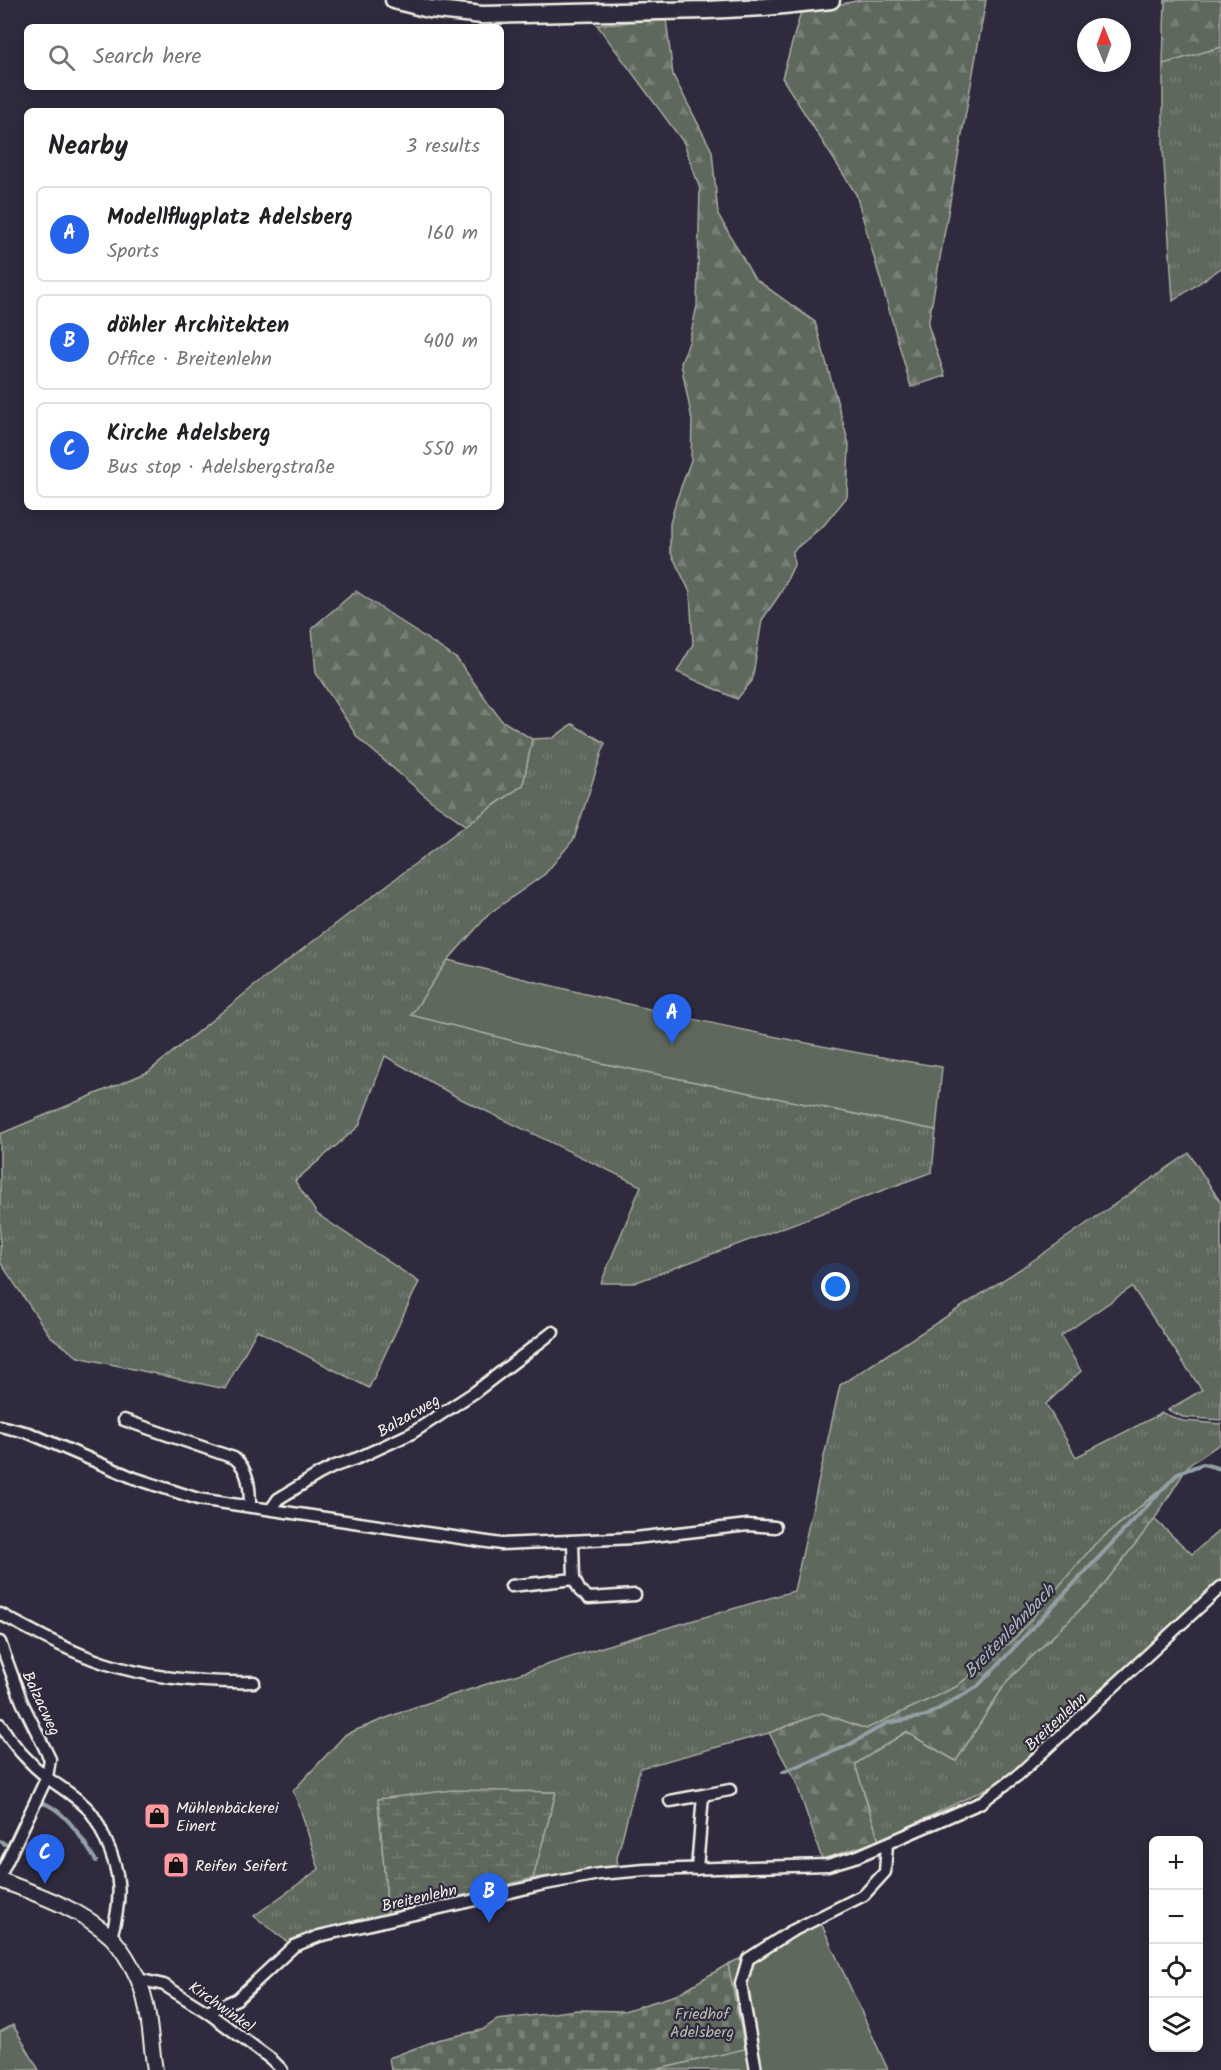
<!DOCTYPE html>
<meta charset="utf-8">
<style>
:root{--surface:#fff;--page:#f6f6f6;--text:#202124;--muted:#757577;--line:#e0e0e0;--accent:#2563eb}
body{margin:0;font-family:Kalam,sans-serif;background:var(--page);color:var(--text)}
.controls{position:absolute;right:18px;bottom:18px;display:grid;overflow:hidden;border-radius:9px;box-shadow:0 3px 15px #0003}
.controls button{width:54px;height:54px;display:grid;place-items:center;padding:0;border:0;border-bottom:2px solid var(--line);background:var(--surface);color:var(--text);font:30px sans-serif}
.compass{position:absolute;left:1077px;top:18px;width:54px;height:54px;border-radius:50%;background:var(--surface);box-shadow:0 3px 15px #0003;rotate:359deg}
.you{position:absolute;left:836px;top:1287px;width:21px;height:21px;margin:-15px;border:4px solid #fff;border-radius:50%;background:#1a73e8;box-shadow:0 0 0 9px #1a73e833}
.badge{display:grid;place-items:center;width:39px;height:39px;border-radius:50%;background:var(--accent);color:#fff;font-size:20px;font-weight:700}
.pin{position:absolute;translate:-50% -50px;filter:drop-shadow(0 2px 3px #0008)}
.pin::after{content:'';position:absolute;top:32px;width:21px;height:18px;background:inherit;clip-path:polygon(0 0,100% 0,50% 100%)}
.list{margin:0;padding:0;list-style:none}
h2{display:flex;justify-content:space-between;align-items:center;height:78px;margin:0;padding:0 24px;font-size:26px}
h2 small{font-size:20px;font-weight:400;color:var(--muted)}
.list li{display:grid;grid-template-columns:39px 1fr auto;gap:18px;align-items:center;box-sizing:border-box;height:96px;margin:0 12px 12px;padding:0 12px;border:2px solid var(--line);border-radius:9px}
.list b{display:block;font-size:22px;white-space:nowrap}
.list p{margin:0;font-size:20px;white-space:nowrap;color:var(--muted)}
.list em{font-size:20px;font-style:normal;color:var(--muted)}
.icon{flex:none;width:33px;height:33px;fill:none;stroke:currentColor;stroke-width:2;stroke-linecap:round;stroke-linejoin:round}
.map{position:relative;flex:none;width:1221px;height:2070px;overflow:hidden}
.search{position:absolute;background:var(--surface);box-shadow:0 3px 15px #0003;left:24px;top:24px;width:480px;height:66px;display:flex;align-items:center;gap:15px;box-sizing:border-box;padding:0 21px;border-radius:9px;color:var(--muted);font-size:22px}
.panel{position:absolute;background:var(--surface);box-shadow:0 3px 15px #0003;left:24px;top:108px;width:480px;height:402px;border-radius:9px}
.map>svg:first-child{display:block}
</style>
<div class="map">
<svg width="1221" height="2070" viewBox="0 0 1221 2070">
<defs>
<pattern id="grass-tufts" width="24" height="20" patternUnits="userSpaceOnUse" patternTransform="scale(1.5)"><rect width="24" height="20" fill="#5e685d"/><path d="M3 7l-1-3M5 7V3M7 7l1-3M15 17l-1-3M17 17v-4M19 17l1-3" fill="none" stroke="#767e74"/></pattern>
<pattern id="forest-firs" width="22" height="20" patternUnits="userSpaceOnUse" patternTransform="scale(1.5)"><rect width="22" height="20" fill="#5e685d"/><path d="M5 1l3.5 6h-7zM16 11l3.5 6h-7z" fill="#767e74"/></pattern>
<pattern id="wetland-marsh" width="20" height="14" patternUnits="userSpaceOnUse" patternTransform="scale(1.5)"><rect width="20" height="14" fill="#5e685d"/><path d="M1 5h8M5 5V1M11 12h8M15 12V8" fill="none" stroke="#767e74"/></pattern>
<pattern id="cemetery-stones" width="16" height="16" patternUnits="userSpaceOnUse" patternTransform="scale(1.5)"><rect width="16" height="16" fill="#5e685d"/><path d="M2 7V4a2 2 0 0 1 4 0v3zM10 15v-3a2 2 0 0 1 4 0v3z" fill="#767e74"/></pattern>
</defs>
<rect width="100%" height="100%" fill="#2f2a3d"/>
<filter id="ink" filterUnits="userSpaceOnUse"><feTurbulence type="fractalNoise" baseFrequency=".0167" numOctaves="2"/><feDisplacementMap in="SourceGraphic" scale="12" xChannelSelector="R" yChannelSelector="G"/><feConvolveMatrix kernelMatrix="1 2 1 2 8 2 1 2 1" color-interpolation-filters="sRGB"/></filter>
<g filter="url(#ink)">
<path fill="url(#grass-tufts)" stroke="#a9aca2" stroke-width="1.5" d="M1221 47V268L1173 301 1163 148V64Z
M572 724 605 743 574 839 545 874 490 913 448 960 412 1015 601 1063 936 1130 932 1172 634 1283H601L641 1186 457 1097 385 1056 359 1126 295 1181 317 1214 419 1282 369 1388 257 1330 225 1389 78 1357 50 1336 0 1262V1134L148 1072 253 987 466 825 523 785 532 739 553 738Z
M1189 1153 1221 1203V1420L1183 1417 1168 1410 1202 1390 1132 1287 1061 1336 1081 1371 1046 1404 1076 1457 1162 1413 1183 1421 1221 1424V1443L1192 1463 1094 1545 1017 1636 956 1687 866 1729 822 1713 769 1733 640 1768 617 1858 618 1868 533 1878 556 1792 378 1800 388 1914 317 1932 290 1944 254 1916 319 1869 300 1808 293 1791 346 1734 412 1708 618 1642 794 1591 840 1385 1028 1264Z
M1154 1519 1192 1554 1221 1529V1581L1010 1777 879 1841 855 1764 906 1732 956 1761 1007 1681 1096 1594Z"/>
<path fill="url(#forest-firs)" stroke="#a9aca2" stroke-width="1.5" d="M861 0H986L928 325 945 376 911 387 856 194 782 78 801 12Z
M1165 0H1221V47L1163 64Z
M666 19 673 75 712 151 718 214 754 278 815 322 849 444 847 497 824 525 793 551 794 565 780 594 762 620 752 681 737 699 677 672 693 644 690 592 670 551V524L676 501 691 460 692 420 681 363 689 342 697 306 700 189 684 143 597 25Z
M356 591 457 659 501 720 532 739 523 785 466 825 430 800 358 738 316 673 312 628Z
M1186 1469 1154 1520 1096 1594 1007 1681 956 1761 906 1732 855 1764 879 1841 822 1859 796 1782 769 1733 822 1713 866 1729 956 1687 1017 1636 1094 1545Z"/>
<path fill="url(#wetland-marsh)" stroke="#a9aca2" stroke-width="1.5" d="M453 1790 556 1792 533 1878 388 1914 378 1799Z"/>
<path fill="url(#cemetery-stones)" stroke="#a9aca2" stroke-width="1.5" d="M728 1964 746 2049 655 2070H391L389 2058 437 2040 482 2030 497 2020 577 2010 624 2011 676 1995Z"/>
<path fill="#5e685d" stroke="#a9aca2" stroke-width="1.5" d="M448 960C611 1001 775 1041 942 1067L936 1130 601 1063 411 1015Z
M821 1923 888 2070H655L745 2049 728 1964Z
M13 2025 39 2070H0V2032Z"/>
<g fill="none" stroke-linecap="round" stroke-linejoin="round">
<path stroke="#92a0a5" stroke-width="4" d="M783 1772 849 1745 887 1723 926 1716 977 1687 1178 1473 1203 1464 1221 1469
M40 1802C66 1809 82 1839 96 1861
M0 1841 5 1844"/>
<g stroke="#f4f1e8" stroke-width="15">
<path id="minor" d="M124 1420 234 1458C249 1469 250 1489 250 1507
M0 1426 29 1433 134 1478 198 1499 501 1544 635 1538 748 1525 775 1527
M271 1509 278 1499 319 1474 335 1466 358 1458 412 1433 475 1392 553 1332
M574 1579 580 1591 589 1598 635 1595
M511 1586 574 1579 573 1542
M0 1614C34 1632 68 1651 104 1663 153 1679 203 1683 254 1682
M0 1642 22 1702 50 1759 47 1777 0 1876
M0 1724C12 1744 30 1764 49 1779 63 1789 78 1798 89 1810 96 1818 101 1829 105 1839 122 1874 122 1900 111 1937
M670 1801 703 1795
M697 1869 703 1795 730 1790
M138 1979 164 1985 207 2012 271 2059 282 2070
M207 2012 237 1999 294 1946 319 1936 540 1885 599 1874 645 1870 828 1865 858 1856 980 1803 1018 1775 1221 1587
M756 2070 741 1984 748 1959 790 1932 864 1895 885 1872 887 1844"/>
</g>
<g stroke="#f4f1e8" stroke-width="18">
<path id="tertiary" d="M0 1880C37 1894 81 1909 111 1937 121 1947 132 1965 138 1979 150 2006 150 2041 155 2070"/>
</g>
<g stroke="#f4f1e8" stroke-width="21">
<path id="primary" d="M394 0 429 9 482 15 707 10 764 7 831 0"/>
</g>
<use href="#minor" stroke="#2f2a3d" stroke-width="10"/>
<use href="#tertiary" stroke="#2f2a3d" stroke-width="14"/>
<use href="#primary" stroke="#2f2a3d" stroke-width="16"/>
</g>
</g>
<defs>
<g id="shop-square" transform="scale(1.35)"><rect x="-9" y="-9" width="18" height="18" rx="4" fill="#ff9aa2" stroke="#2f2a3d"/><path d="M-5-2.5h2.3a2.7 3.5 0 0 1 5.4 0H5L5.5 6h-11ZM-1.5-2.5h3a1.5 2.3 0 0 0-3 0Z" fill="#111"/></g>
</defs>
<g fill-rule="evenodd">
<use href="#shop-square" x="157" y="1816"/>
<use href="#shop-square" x="176" y="1865"/>
</g>
<g text-anchor="middle" stroke-width="4.5" stroke-linejoin="round" paint-order="stroke">
<g font-size="16" fill="#f4f1e8" stroke="#2f2a3d">
<text transform="translate(408 1415) rotate(-30)" y="6">Balzacweg</text>
<text transform="translate(42 1703) rotate(65)" y="6">Balzacweg</text>
<text transform="translate(1055 1721) rotate(-43)" y="6">Breitenlehn</text>
<text transform="translate(419 1897) rotate(-13)" y="6">Breitenlehn</text>
<text transform="translate(222 2006) rotate(35)" y="6">Kirchwinkel</text>
</g>
<g font-size="16" fill="#f4f1e8" stroke="#2f2a3d" text-anchor="start">
<text x="176" y="1813">Mühlenbäckerei<tspan x="176" dy="18">Einert</tspan></text>
<text x="195" y="1871">Reifen Seifert</text>
</g>
<g font-size="16" fill="#b8bab0" stroke="#2f2a3d">
<text x="702" y="2019">Friedhof<tspan x="702" dy="18">Adelsberg</tspan></text>
</g>
<g font-size="18" font-style="italic" fill="#abb4b6" stroke="#2f2a3d">
<text transform="translate(1009 1631) rotate(-46)" y="6">Breitenlehnbach</text>
</g>
</g>
</svg>
<div class="controls">
<button>+</button>
<button>−</button>
<button><svg class="icon" aria-label="locate" viewBox="0 0 24 24"><circle cx="12" cy="12" r="6"/><path d="M12 2v4M12 18v4M2 12h4M18 12h4"/></svg></button>
<button><svg class="icon" aria-label="layers" viewBox="0 0 24 24"><path d="M12 4l9 5-9 5-9-5zM3 14l9 5 9-5"/></svg></button>
</div>
<svg class="compass" viewBox="-18 -18 36 36"><path d="M0-13l5 13h-10z" fill="#e53935"/><path d="M0 13l5-13h-10z" fill="#757577"/></svg>
<div class="you"></div>
<div class="pin badge" style="left:672px;top:1044px">A</div>
<div class="pin badge" style="left:489px;top:1923px">B</div>
<div class="pin badge" style="left:45px;top:1884px">C</div>
<div class="search"><svg class="icon" aria-label="search" viewBox="0 0 24 24"><circle cx="10" cy="10" r="6"/><path d="M15 15l6 6"/></svg>Search here</div>
<section class="panel">
<h2>Nearby<small>3 results</small></h2>
<ul class="list">
<li><span class="badge">A</span><div><b>Modellflugplatz Adelsberg</b><p>Sports</p></div><em>160 m</em></li>
<li><span class="badge">B</span><div><b>döhler Architekten</b><p>Office · Breitenlehn</p></div><em>400 m</em></li>
<li><span class="badge">C</span><div><b>Kirche Adelsberg</b><p>Bus stop · Adelsbergstraße</p></div><em>550 m</em></li>
</ul>
</section>
</div>
